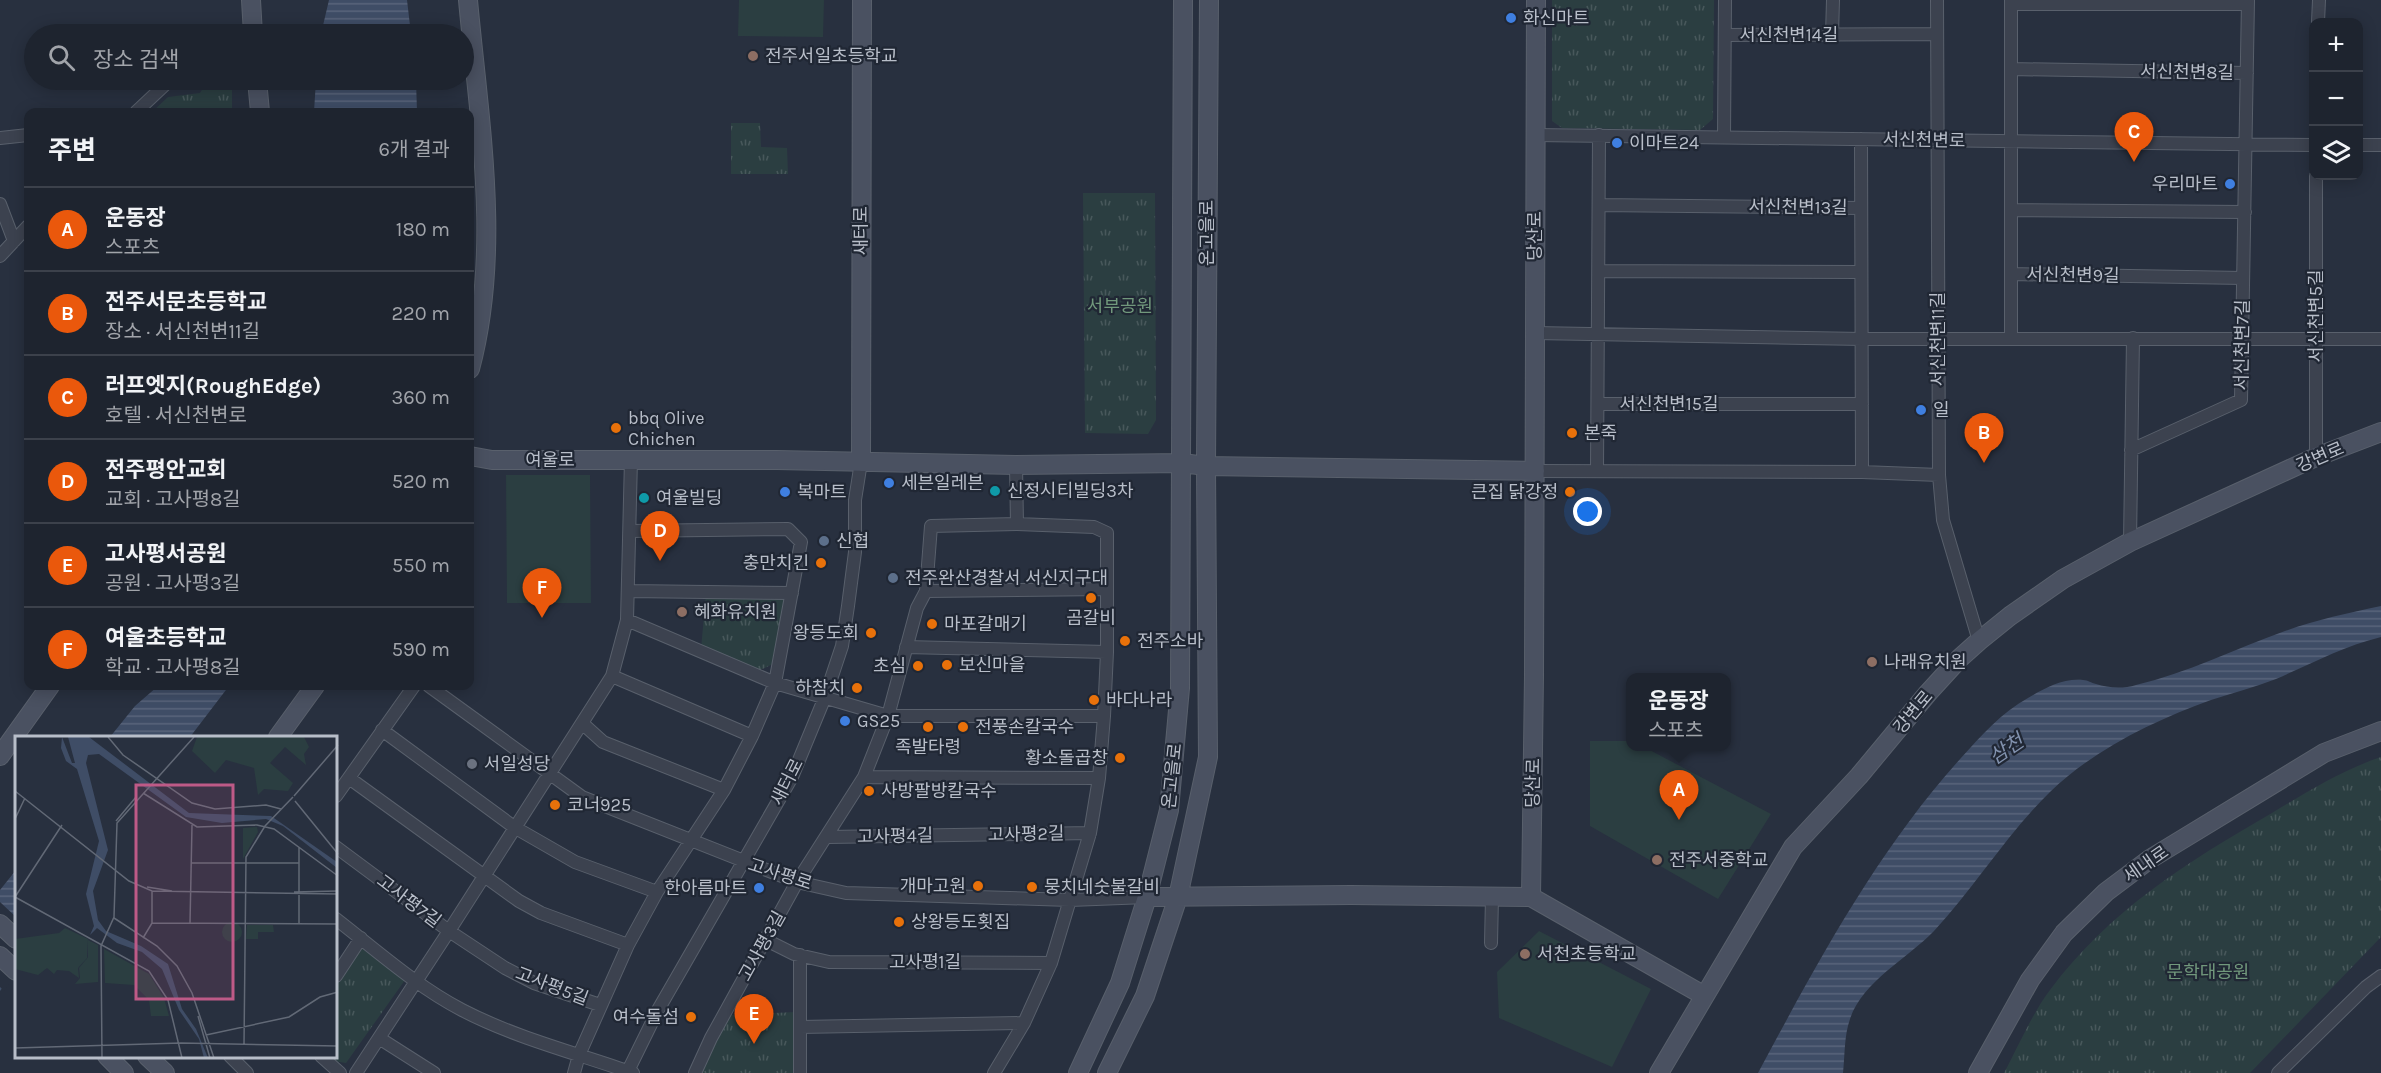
<!DOCTYPE html>
<html lang="ko">
<meta charset="utf-8">
<style>
:root{--surface:#1e242f;--page:#2b303b;--text:#f1f3f6;--muted:#a1a4aa;--line:#3c414b;--accent:#ea580c}
body{margin:0;font-family:Karla,"Noto Sans KR",sans-serif;background:var(--page);color:var(--text)}
.controls{position:absolute;right:18px;top:18px;display:grid;overflow:hidden;border-radius:12px;box-shadow:0 3px 15px #0003}
.controls button{width:54px;height:54px;display:grid;place-items:center;padding:0;border:0;border-bottom:2px solid var(--line);background:var(--surface);color:var(--text);font:30px sans-serif}
.you{position:absolute;left:1588px;top:512px;width:21px;height:21px;margin:-15px;border:4px solid #fff;border-radius:50%;background:#1a73e8;box-shadow:0 0 0 9px #1a73e833}
.badge{display:grid;place-items:center;width:39px;height:39px;border-radius:50%;background:var(--accent);color:#fff;font-size:20px;font-weight:700}
.pin{position:absolute;translate:-50% -50px;filter:drop-shadow(0 2px 3px #0008)}
.pin::after{content:'';position:absolute;top:32px;width:21px;height:18px;background:inherit;clip-path:polygon(0 0,100% 0,50% 100%)}
.popup{position:absolute;left:1626px;top:673px;width:105px;height:78px;box-sizing:border-box;display:grid;place-content:center;border-radius:12px;background:var(--surface);filter:drop-shadow(0 2px 4px #0005);font-size:20px;white-space:nowrap;color:var(--muted)}
.popup b{font-size:22px;color:var(--text)}
.popup::after{content:'';position:absolute;left:50%;top:100%;margin-left:-12px;border:12px solid transparent;border-top-color:var(--surface)}
.list{margin:0;padding:0;list-style:none}
h2{display:flex;justify-content:space-between;align-items:center;height:78px;margin:0;padding:0 24px;font-size:26px}
h2 small{font-size:20px;font-weight:400;color:var(--muted)}
.list li{display:grid;grid-template-columns:39px 1fr auto;gap:18px;align-items:center;box-sizing:border-box;height:84px;padding:0 24px;border-top:2px solid var(--line)}
.list b{display:block;font-size:22px;white-space:nowrap}
.list p{margin:0;font-size:20px;white-space:nowrap;color:var(--muted)}
.list em{font-size:20px;font-style:normal;color:var(--muted)}
.icon{flex:none;width:33px;height:33px;fill:none;stroke:currentColor;stroke-width:2;stroke-linecap:round;stroke-linejoin:round}
.map{position:relative;flex:none;width:2381px;height:1073px;overflow:hidden}
.search{position:absolute;background:var(--surface);box-shadow:0 3px 15px #0003;left:24px;top:24px;width:450px;height:66px;display:flex;align-items:center;gap:15px;box-sizing:border-box;padding:0 21px;border-radius:33px;color:var(--muted);font-size:22px}
.panel{position:absolute;background:var(--surface);box-shadow:0 3px 15px #0003;left:24px;top:108px;width:450px;height:582px;border-radius:12px}
.map>svg:first-child{display:block}
</style>
<div class="map">
<svg width="2381" height="1073" viewBox="0 0 2381 1073">
<defs>
<pattern id="grass-tufts" width="24" height="20" patternUnits="userSpaceOnUse" patternTransform="scale(1.5)"><rect width="24" height="20" fill="#2b3e41"/><path d="M3 7l-1-3M5 7V3M7 7l1-3M15 17l-1-3M17 17v-4M19 17l1-3" fill="none" stroke="#48585b"/></pattern>
<pattern id="water-rules" width="6" height="5" patternUnits="userSpaceOnUse" patternTransform="scale(1.5)"><rect width="6" height="5" fill="#3f4d66"/><path d="M0 2.5h6" fill="none" stroke="#59657b"/></pattern>
</defs>
<rect width="100%" height="100%" fill="#28303f"/>
<path fill="url(#grass-tufts)" d="M1552 0H1714L1713 119 1700 130 1562 128 1552 121Z
M208 80H232V112H152L168 97 200 93Z
M731 123H760L761 147 787 148 788 174H731Z
M1083 193H1155L1156 420 1148 434 1085 433Z
M706 594 779 595 786 600 773 664 758 671 701 649Z
M2381 757V937L2250 1073H2004C2018 1047 2033 1012 2050 990 2110 910 2187 862 2272 813 2307 792 2342 770 2381 757Z
M361 945 405 980 346 1063 334 1061 329 1057 336 1056V985Z
M796 1012 793 1073H699L730 1015Z"/>
<path fill="#2b3e41" d="M739 0H824L823 37 738 36Z
M506 475H590L591 603H507Z
M1590 741H1631V746L1644 747 1771 814 1718 899 1590 826Z
M1539 931 1651 989 1612 1067 1499 1018 1497 972Z"/>
<path fill="url(#water-rules)" d="M329 0H407L411 34H321Z
M316 80H416L417 112H314Z
M2381 606V637C2344 646 2311 664 2276 679 2255 687 2232 693 2211 700 2155 720 2093 750 2050 792 2007 834 1975 887 1934 931 1908 958 1862 982 1850 1019 1844 1036 1845 1055 1843 1073H1758C1817 963 1877 851 1961 758 1981 736 2002 712 2028 698 2045 688 2063 678 2083 680 2088 680 2091 683 2096 684 2108 688 2123 689 2136 685 2187 673 2235 649 2285 631 2315 620 2349 613 2381 606Z
M158 686H229L190 737H110L135 706Z
M16 870V969L0 991V890Z"/>
<path fill="#28303f" d="M0 902 16 917V974L4 991 0 987Z"/>
<g fill="none" stroke-linecap="round" stroke-linejoin="round">
<g stroke="#59606c" stroke-width="14">
<path id="street" d="M1937 0 1939 475 1943 520 1979 641
M2011 4H2248
M2318 22 2319 0
M1725 35 1937 34
M1832 35 1833 0
M2011 69 2247 73
M136 112 170 80
M1535 135 2314 145
M1724 137 1725 0
M0 138 28 135
M1861 139 1862 472
M2358 145H2381
M0 204 14 241
M1599 205 1861 208
M2011 210 2245 212
M0 256 28 226
M1599 271 1861 272
M2011 274 2243 278
M1535 333 1862 339H2381
M2011 338V0
M1598 404H1862
M2131 450 2241 400 2248 0
M2316 457V176
M1016 465 1017 524
M1535 471 1862 472 1939 475
M1597 471 1599 135
M2130 542 2133 338
M629 591 792 593
M926 591 1107 589
M627 620 775 683 888 716H1104
M906 647 1107 652
M612 676 752 736
M429 686 582 797 797 882 846 893 1070 900 1147 897
M582 723 603 742 724 790
M382 730 514 827 575 862 657 892
M864 777 1099 778
M349 778 519 901 541 913 628 945
M336 796 414 686
M828 837 1090 833
M336 847 449 931 505 968 534 983 600 1005
M336 919C376 950 416 986 462 1010 516 1038 576 1053 633 1073
M766 940 794 954 829 962 1051 963
M1491 943 1492 897
M800 955V1073
M336 976 361 938
M800 1027 1024 1023
M379 1038 434 1073
M230 1056 247 1073
M321 1056 340 1073
M356 1073 449 931 612 676 627 620 631 459
M574 1073 579 1055 628 945 657 892 724 790 752 736 775 683 801 542 788 529 630 531
M627 1073 658 1010 792 777 825 697 842 646 848 606 855 552V500L861 462
M695 1073 711 1038 797 882 864 777 888 716 917 608 926 591 931 526 1017 524 1094 527 1107 533V652L1104 716 1099 778 1090 833 1051 963 1024 1023 994 1073
M2278 1073 2366 987 2381 976"/>
</g>
<g stroke="#59606c" stroke-width="20">
<path id="secondary" d="M251 0 253 34
M468 0C479 121 502 249 470 369
M1536 0 1534 676 1531 897 1703 995
M257 80 260 112
M470 456 492 460H777L1016 465 1182 463 1206 466 1535 471
M861 462 862 0
M278 737 315 686
M0 756 50 686
M1147 897 1351 895 1531 897
M0 924 16 939
M0 956 16 971
M107 1056 124 1073
M147 1056 165 1073
M1078 1073 1120 983 1147 897 1169 810 1180 688 1183 0
M1107 1073 1145 996 1178 897 1208 757 1206 466 1209 0
M1659 1073 1793 847 1859 776 1928 693 1960 658 1979 641 2010 616 2063 579 2130 542 2316 457 2381 432
M1978 1073 2030 980 2064 933 2106 892 2150 859 2324 753 2381 731"/>
</g>
<use href="#street" stroke="#3c424f" stroke-width="12"/>
<use href="#secondary" stroke="#4a5161" stroke-width="18"/>
</g>
<g fill="#3f7fe0" stroke="#202734" stroke-width="2">
<circle cx="1511" cy="18" r="6"/>
<circle cx="1617" cy="143" r="6"/>
<circle cx="2230" cy="184" r="6"/>
<circle cx="1921" cy="410" r="6"/>
<circle cx="889" cy="483" r="6"/>
<circle cx="785" cy="492" r="6"/>
<circle cx="845" cy="721" r="6"/>
<circle cx="759" cy="888" r="6"/>
</g>
<g fill="#8d6e63" stroke="#202734" stroke-width="2">
<circle cx="753" cy="56" r="6"/>
<circle cx="682" cy="612" r="6"/>
<circle cx="1872" cy="662" r="6"/>
<circle cx="1657" cy="860" r="6"/>
<circle cx="1525" cy="954" r="6"/>
</g>
<g fill="#e8710a" stroke="#202734" stroke-width="2">
<circle cx="616" cy="428" r="6"/>
<circle cx="1572" cy="433" r="6"/>
<circle cx="1570" cy="492" r="6"/>
<circle cx="821" cy="563" r="6"/>
<circle cx="1091" cy="598" r="6"/>
<circle cx="932" cy="624" r="6"/>
<circle cx="871" cy="633" r="6"/>
<circle cx="1125" cy="641" r="6"/>
<circle cx="947" cy="665" r="6"/>
<circle cx="918" cy="666" r="6"/>
<circle cx="857" cy="688" r="6"/>
<circle cx="1094" cy="700" r="6"/>
<circle cx="928" cy="727" r="6"/>
<circle cx="963" cy="727" r="6"/>
<circle cx="1120" cy="758" r="6"/>
<circle cx="869" cy="791" r="6"/>
<circle cx="555" cy="805" r="6"/>
<circle cx="978" cy="886" r="6"/>
<circle cx="1032" cy="887" r="6"/>
<circle cx="899" cy="922" r="6"/>
<circle cx="691" cy="1017" r="6"/>
</g>
<g fill="#0f9aa8" stroke="#202734" stroke-width="2">
<circle cx="995" cy="491" r="6"/>
<circle cx="644" cy="498" r="6"/>
</g>
<g fill="#5c6f8a" stroke="#202734" stroke-width="2">
<circle cx="824" cy="541" r="6"/>
<circle cx="893" cy="578" r="6"/>
</g>
<circle fill="#6b7280" stroke="#202734" stroke-width="2" cx="472" cy="764" r="6"/>
<g text-anchor="middle" stroke-width="4.5" stroke-linejoin="round" paint-order="stroke">
<g font-size="18" fill="#b8bec9" stroke="#202734" text-anchor="start">
<text x="1523" y="24">화신마트</text>
<text x="765" y="62">전주서일초등학교</text>
<text x="1629" y="149">이마트24</text>
<text x="2218" y="190" text-anchor="end">우리마트</text>
<text x="1933" y="416">일</text>
<text x="628" y="424">bbq Olive<tspan x="628" dy="21">Chichen</tspan></text>
<text x="1584" y="439">본죽</text>
<text x="901" y="489">세븐일레븐</text>
<text x="1007" y="497">신정시티빌딩3차</text>
<text x="797" y="498">복마트</text>
<text x="1558" y="498" text-anchor="end">큰집 닭강정</text>
<text x="656" y="504">여울빌딩</text>
<text x="836" y="547">신협</text>
<text x="809" y="569" text-anchor="end">충만치킨</text>
<text x="905" y="584">전주완산경찰서 서신지구대</text>
<text x="694" y="618">혜화유치원</text>
<text x="1091" y="624" text-anchor="middle">곰갈비</text>
<text x="944" y="630">마포갈매기</text>
<text x="859" y="639" text-anchor="end">왕등도회</text>
<text x="1137" y="647">전주소바</text>
<text x="1884" y="668">나래유치원</text>
<text x="959" y="671">보신마을</text>
<text x="906" y="672" text-anchor="end">초심</text>
<text x="845" y="694" text-anchor="end">하참치</text>
<text x="1106" y="706">바다나라</text>
<text x="857" y="727">GS25</text>
<text x="975" y="733">전풍손칼국수</text>
<text x="928" y="753" text-anchor="middle">족발타령</text>
<text x="1108" y="764" text-anchor="end">황소돌곱창</text>
<text x="484" y="770">서일성당</text>
<text x="881" y="797">사방팔방칼국수</text>
<text x="567" y="811">코너925</text>
<text x="1669" y="866">전주서중학교</text>
<text x="966" y="892" text-anchor="end">개마고원</text>
<text x="1044" y="893">뭉치네숫불갈비</text>
<text x="747" y="894" text-anchor="end">한아름마트</text>
<text x="911" y="928">상왕등도횟집</text>
<text x="1537" y="960">서천초등학교</text>
<text x="679" y="1023" text-anchor="end">여수돌섬</text>
</g>
<g font-size="18" fill="#b8bec9" stroke="#202734">
<text x="1789" y="41">서신천변14길</text>
<text transform="translate(2187 72) rotate(1)" y="6">서신천변8길</text>
<text transform="translate(1924 140) rotate(1)" y="6">서신천변로</text>
<text transform="translate(1798 207) rotate(1)" y="6">서신천변13길</text>
<text transform="translate(861 231) rotate(-90)" y="6">새터로</text>
<text transform="translate(1207 233) rotate(-90)" y="6">온고을로</text>
<text transform="translate(1535 236) rotate(-90)" y="6">당산로</text>
<text transform="translate(2073 275) rotate(1)" y="6">서신천변9길</text>
<text transform="translate(2316 316) rotate(-90)" y="6">서신천변5길</text>
<text transform="translate(1938 339) rotate(-90)" y="6">서신천변11길</text>
<text transform="translate(2242 345) rotate(-89)" y="6">서신천변7길</text>
<text x="1669" y="410">서신천변15길</text>
<text transform="translate(2320 457) rotate(-23)" y="6">강변로</text>
<text x="550" y="466">여울로</text>
<text transform="translate(1913 712) rotate(-50)" y="6">강변로</text>
<text transform="translate(1172 776) rotate(-84)" y="6">온고을로</text>
<text transform="translate(787 782) rotate(-63)" y="6">새터로</text>
<text transform="translate(1533 783) rotate(-89)" y="6">당산로</text>
<text transform="translate(1026 834) rotate(-1)" y="6">고사평2길</text>
<text transform="translate(895 836) rotate(-1)" y="6">고사평4길</text>
<text transform="translate(2146 864) rotate(-35)" y="6">세내로</text>
<text transform="translate(780 874) rotate(18)" y="6">고사평로</text>
<text transform="translate(409 901) rotate(37)" y="6">고사평7길</text>
<text transform="translate(762 946) rotate(-61)" y="6">고사평3길</text>
<text x="925" y="968">고사평1길</text>
<text transform="translate(552 986) rotate(21)" y="6">고사평5길</text>
</g>
<g font-size="18" fill="#71987c" stroke="#202734">
<text x="1120" y="312">서부공원</text>
<text x="2208" y="978">문학대공원</text>
</g>
<g font-size="20" font-style="italic" fill="#8292ae" stroke="#202734">
<text transform="translate(2006 749) rotate(-34)" y="7">삼천</text>
</g>
</g>
<g transform="translate(15 736)">
<rect width="322" height="322" fill="#28303f"/>
<path d="M242 91 243 96 228 123V92ZM207 196a10 10 0 1 1 20 0a10 10 0 1 1-20 0ZM232 189H258L259 196H243V203H231ZM73 204 83 209V246L60 248 65 242 64 232 73 221ZM89 213 134 238 149 262 154 280H136L134 264 119 249 90 247Z" fill="#2b3e41"/>
<path d="M182 1H289L294 11 289 18 291 29 270 11 255 27 278 47 273 55 249 53 243 59 239 32 211 24 200 37 177 15ZM50 192 73 203 72 222 63 232 64 242 54 235 42 234 39 238 32 232 23 239 0 233V203L44 197Z" fill="#2b3e41"/>
<path d="M47 1 57 27H60L53 1H74L174 77 256 80 322 126V132L268 90 251 83 207 87 171 81 84 18 73 19 71 27 93 114 78 155 83 184 91 195 126 210 153 228 167 273 181 293 193 322H189L184 303 164 274 147 233 127 216 102 207 82 192 75 199 79 190 71 158 84 105 62 33 51 25 46 12Z" fill="#3f4d66"/>
<path fill="none" stroke="#626976" stroke-width="1.5" d="M93 1 108 19 177 67 200 73 251 69 266 73M0 55 114 145 137 155 323 158M128 57 182 91 242 89 259 93 323 140M279 60 323 9M280 65 323 118M0 83 10 62M101 85 121 61M176 127H284M132 151 157 155M137 155V187M279 156 323 155M284 156V111M0 161 134 235 153 264 167 322M0 161 47 89M99 182 142 210 162 230 177 257 199 322M175 187 177 89M284 187V159M128 202 137 187 323 188M183 280 195 322M191 299 274 281 305 261 323 256M229 309 231 121 250 90 278 61M0 312 166 307 323 310M87 322 86 210 99 181 102 87 179 1"/>
<path fill="#be5a87" fill-opacity="0.15" stroke="#be5a87" stroke-width="3" d="M121 49H218V263H121Z"/>
<rect width="322" height="322" fill="none" stroke="#b8bec9" stroke-width="3"/>
</g>
</svg>
<div class="controls">
<button>+</button>
<button>−</button>
<button><svg class="icon" aria-label="layers" viewBox="0 0 24 24"><path d="M12 4l9 5-9 5-9-5zM3 14l9 5 9-5"/></svg></button>
</div>
<div class="you"></div>
<div class="pin badge" style="left:1679px;top:820px">A</div>
<div class="popup"><b>운동장</b>스포츠</div>
<div class="pin badge" style="left:1984px;top:463px">B</div>
<div class="pin badge" style="left:2134px;top:162px">C</div>
<div class="pin badge" style="left:660px;top:561px">D</div>
<div class="pin badge" style="left:754px;top:1044px">E</div>
<div class="pin badge" style="left:542px;top:618px">F</div>
<div class="search"><svg class="icon" aria-label="search" viewBox="0 0 24 24"><circle cx="10" cy="10" r="6"/><path d="M15 15l6 6"/></svg>장소 검색</div>
<section class="panel">
<h2>주변<small>6개 결과</small></h2>
<ul class="list">
<li><span class="badge">A</span><div><b>운동장</b><p>스포츠</p></div><em>180 m</em></li>
<li><span class="badge">B</span><div><b>전주서문초등학교</b><p>장소 · 서신천변11길</p></div><em>220 m</em></li>
<li><span class="badge">C</span><div><b>러프엣지(RoughEdge)</b><p>호텔 · 서신천변로</p></div><em>360 m</em></li>
<li><span class="badge">D</span><div><b>전주평안교회</b><p>교회 · 고사평8길</p></div><em>520 m</em></li>
<li><span class="badge">E</span><div><b>고사평서공원</b><p>공원 · 고사평3길</p></div><em>550 m</em></li>
<li><span class="badge">F</span><div><b>여울초등학교</b><p>학교 · 고사평8길</p></div><em>590 m</em></li>
</ul>
</section>
</div>
